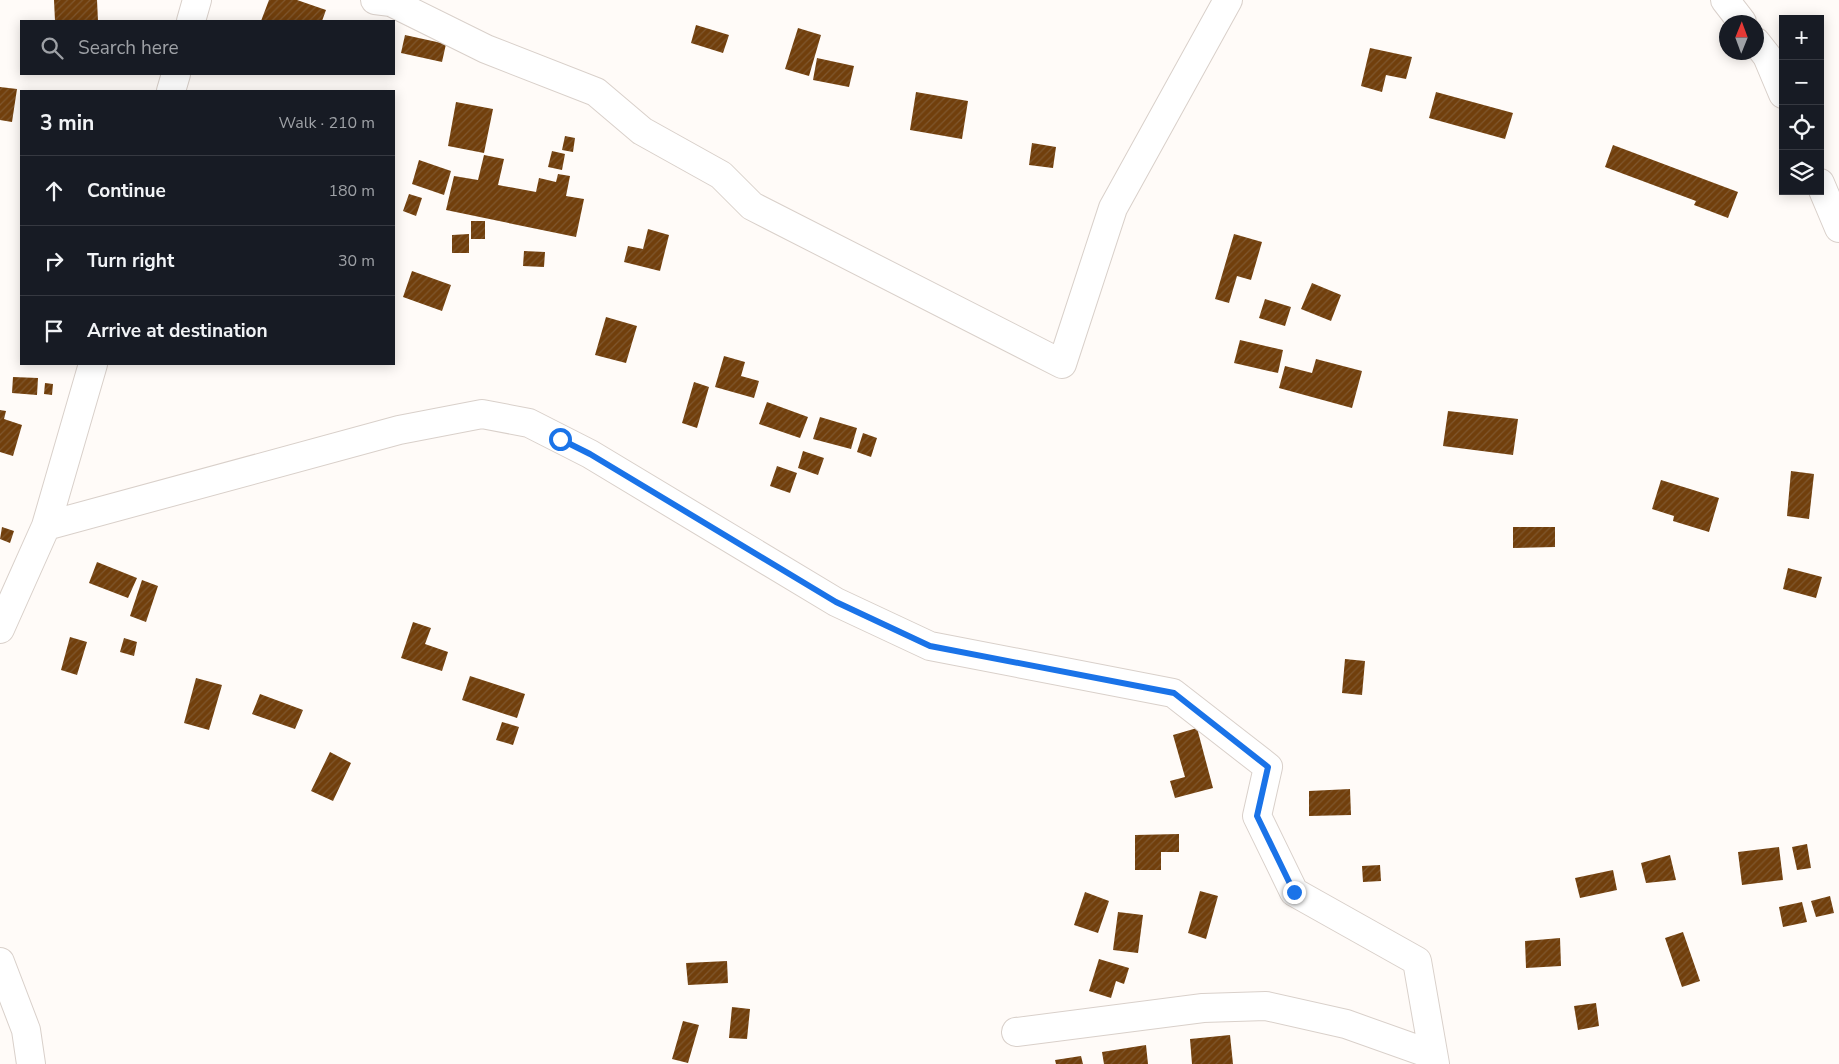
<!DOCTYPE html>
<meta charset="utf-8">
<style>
:root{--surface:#171b24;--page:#242831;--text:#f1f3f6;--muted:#9ea1a6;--line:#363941}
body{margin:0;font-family:"Nunito Sans",sans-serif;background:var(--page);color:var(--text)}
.controls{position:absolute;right:15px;top:15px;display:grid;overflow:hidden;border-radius:0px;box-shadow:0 2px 12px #0003}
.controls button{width:45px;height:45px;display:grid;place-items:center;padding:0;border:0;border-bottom:1px solid var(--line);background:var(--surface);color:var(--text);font:25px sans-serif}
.compass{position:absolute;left:1719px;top:15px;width:45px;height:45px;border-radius:50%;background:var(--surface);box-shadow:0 2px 12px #0003;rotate:1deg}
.stop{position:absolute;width:15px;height:15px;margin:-11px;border:4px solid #1a73e8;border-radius:50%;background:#fff}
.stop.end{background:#1a73e8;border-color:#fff;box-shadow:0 1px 5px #0008}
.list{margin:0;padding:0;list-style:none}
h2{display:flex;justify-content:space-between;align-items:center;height:65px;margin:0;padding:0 20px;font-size:21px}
h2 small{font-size:16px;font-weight:400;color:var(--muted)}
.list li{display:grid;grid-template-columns:32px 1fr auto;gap:15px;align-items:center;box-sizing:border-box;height:70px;padding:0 20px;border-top:1px solid var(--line)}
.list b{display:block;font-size:19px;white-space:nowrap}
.list em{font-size:16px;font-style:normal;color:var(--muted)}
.icon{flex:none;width:28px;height:28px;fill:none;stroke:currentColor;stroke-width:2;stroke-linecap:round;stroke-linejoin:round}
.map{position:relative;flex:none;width:1839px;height:1064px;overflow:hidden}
.search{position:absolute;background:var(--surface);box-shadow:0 2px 12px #0003;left:20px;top:20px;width:375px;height:55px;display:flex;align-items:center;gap:12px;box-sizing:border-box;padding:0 18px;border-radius:0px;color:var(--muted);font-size:19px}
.panel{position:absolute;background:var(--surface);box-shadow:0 2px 12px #0003;left:20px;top:90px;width:375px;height:275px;border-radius:0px}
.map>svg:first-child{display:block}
</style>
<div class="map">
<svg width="1839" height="1064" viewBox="0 0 1839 1064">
<defs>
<pattern id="building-hatch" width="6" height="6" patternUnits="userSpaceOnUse" patternTransform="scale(1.25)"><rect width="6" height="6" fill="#713f0c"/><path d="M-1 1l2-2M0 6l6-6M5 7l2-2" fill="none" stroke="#7f572e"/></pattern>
</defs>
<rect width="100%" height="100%" fill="#fffbf8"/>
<path fill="url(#building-hatch)" d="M54 0H97L98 21H55Z
M269 0H297L326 10 322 21H261Z
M696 25 729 35 723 53 691 43Z
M798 28 821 35 809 76 785 69Z
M405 35 446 44 442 62 401 53Z
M1370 48 1412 57 1406 79 1386 75 1382 92 1361 86Z
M817 58 854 66 849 87 813 80Z
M0 87 17 89 12 122 0 120Z
M916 92 968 101 962 139 910 130Z
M1436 92 1513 113 1505 139 1429 118Z
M456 102 493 109 484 153 448 146Z
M565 136 575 138 573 152 562 150Z
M1032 143 1056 147 1053 168 1029 165Z
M1613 145 1738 192 1728 218 1694 205 1696 201 1605 167Z
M552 151 565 154 562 170 548 167Z
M484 155 504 159 498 185 536 192 539 178 556 182 558 174 570 176 566 196 584 199 576 237 446 210 454 176 478 180Z
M419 160 451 171 444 195 412 184Z
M409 194 422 198 416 216 403 211Z
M471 221H485V239H471Z
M648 229 669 235 660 271 624 262 628 246 643 249Z
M469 234V253H452V235Z
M1234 234 1262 242 1251 280 1237 276 1229 303 1215 299Z
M524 251 545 252 544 267 523 266Z
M412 271 451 285 442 311 403 297Z
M1312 283 1341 295 1331 321 1301 309Z
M1265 299 1291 307 1285 326 1259 318Z
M606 317 637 326 626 363 595 355Z
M1240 340 1283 350 1278 373 1234 363Z
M724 356 745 362 741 376 759 381 754 398 715 387Z
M1316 359 1362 371 1352 408 1279 388 1285 366 1312 373Z
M13 377 38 378 37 395 12 393Z
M694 382 709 387 697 428 682 423Z
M45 383 53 384 52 395 44 394Z
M767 402 808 417 800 438 759 424Z
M0 410 6 411 4 419 22 425 13 456 0 452Z
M1448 411 1518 419 1513 455 1443 446Z
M820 417 857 428 851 449 813 439Z
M863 433 877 438 871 457 857 452Z
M803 451 824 458 818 475 798 468Z
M777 466 797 473 790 493 770 486Z
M1791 471 1814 474 1809 519 1787 516Z
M1661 480 1719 498 1709 532 1673 521 1674 516 1652 509Z
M2 527 14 531 10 543 0 539Z
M1513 527H1555V547L1513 548Z
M97 562 137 578 128 598 89 583Z
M1788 568 1822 577 1816 598 1783 589Z
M142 580 158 586 146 622 130 616Z
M413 622 431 628 425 644 448 652 442 671 401 658Z
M70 637 87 642 77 675 61 670Z
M124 638 137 642 134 656 120 652Z
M1345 659 1365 661 1362 695 1342 693Z
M470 676 525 694 517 718 462 700Z
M196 678 222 685 209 730 184 723Z
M260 694 303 710 295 729 252 714Z
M502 722 519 727 513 745 496 740Z
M1197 728 1213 788 1175 798 1170 781 1185 777 1173 735Z
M330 752 351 763 333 801 311 791Z
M1350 789 1351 815 1309 816V791Z
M1179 834V852H1161V870H1135V835Z
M1807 844 1811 868 1797 870 1792 847Z
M1779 847 1783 880 1742 885 1738 852Z
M1670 855 1676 880 1646 883 1641 863Z
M1380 865 1381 881 1363 882 1362 866Z
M1613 870 1617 890 1580 898 1575 878Z
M1200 891 1218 896 1206 939 1188 933Z
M1085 892 1109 901 1098 933 1074 925Z
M1830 896 1834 913 1816 917 1811 901Z
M1802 902 1807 922 1783 927 1779 907Z
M1118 912 1143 915 1138 953 1113 950Z
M1683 932 1700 981 1682 987 1665 938Z
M1560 938 1561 966 1526 968 1525 941Z
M1099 959 1129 968 1124 984 1116 981 1111 998 1089 991Z
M727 961 728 983 688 985 686 963Z
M1596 1003 1599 1026 1578 1030 1574 1006Z
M732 1007 750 1009 747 1039 729 1038Z
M683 1021 699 1025 688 1063 672 1059Z
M1230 1035 1233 1064H1192L1190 1039Z
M1146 1045 1148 1064H1104L1102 1052Z
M1081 1056 1083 1064H1056L1055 1060Z"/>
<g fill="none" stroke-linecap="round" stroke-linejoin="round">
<g stroke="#d9d0ca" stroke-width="30">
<path id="minor" d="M375 0 391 2 486 49 596 92 642 131 721 175 752 206 1062 364 1113 208 1228 0
M1725 0 1742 22
M191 21 197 0
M1756 42 1767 56 1783 94
M171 91 176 74
M1820 183 1839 228
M46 526 399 430 482 414 529 423 590 454 836 602 930 646 1173 693 1268 767 1257 816 1294 892 1417 961 1435 1064
M0 629 46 526 93 364
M0 962 26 1030 31 1064
M1016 1032 1203 1008 1266 1006 1346 1024 1433 1055"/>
</g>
<use href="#minor" stroke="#fff" stroke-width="28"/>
</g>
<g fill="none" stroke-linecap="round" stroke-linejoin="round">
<path stroke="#1a73e8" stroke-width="6" d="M560 439 590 454 836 602 930 646 1174 693 1268 767 1257 816 1294 892"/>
</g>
</svg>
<div class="controls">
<button>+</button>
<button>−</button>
<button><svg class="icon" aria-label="locate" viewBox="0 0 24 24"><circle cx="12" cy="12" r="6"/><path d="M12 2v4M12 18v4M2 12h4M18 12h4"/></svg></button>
<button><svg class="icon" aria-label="layers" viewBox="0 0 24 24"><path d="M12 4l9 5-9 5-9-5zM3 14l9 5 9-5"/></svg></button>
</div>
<svg class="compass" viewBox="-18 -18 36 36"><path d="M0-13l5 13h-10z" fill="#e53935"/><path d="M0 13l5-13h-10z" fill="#9ea1a6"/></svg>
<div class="stop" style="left:560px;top:439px"></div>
<div class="stop end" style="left:1294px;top:892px"></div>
<div class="search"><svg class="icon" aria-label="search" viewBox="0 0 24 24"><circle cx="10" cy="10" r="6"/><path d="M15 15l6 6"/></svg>Search here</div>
<section class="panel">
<h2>3 min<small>Walk · 210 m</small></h2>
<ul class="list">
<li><svg class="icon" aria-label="ahead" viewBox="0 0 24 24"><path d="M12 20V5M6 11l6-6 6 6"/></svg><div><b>Continue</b></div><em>180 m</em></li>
<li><svg class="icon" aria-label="right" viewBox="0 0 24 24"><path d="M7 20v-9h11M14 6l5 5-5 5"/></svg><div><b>Turn right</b></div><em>30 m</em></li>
<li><svg class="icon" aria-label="arrive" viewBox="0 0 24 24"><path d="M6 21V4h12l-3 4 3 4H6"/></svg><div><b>Arrive at destination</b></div></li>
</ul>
</section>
</div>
